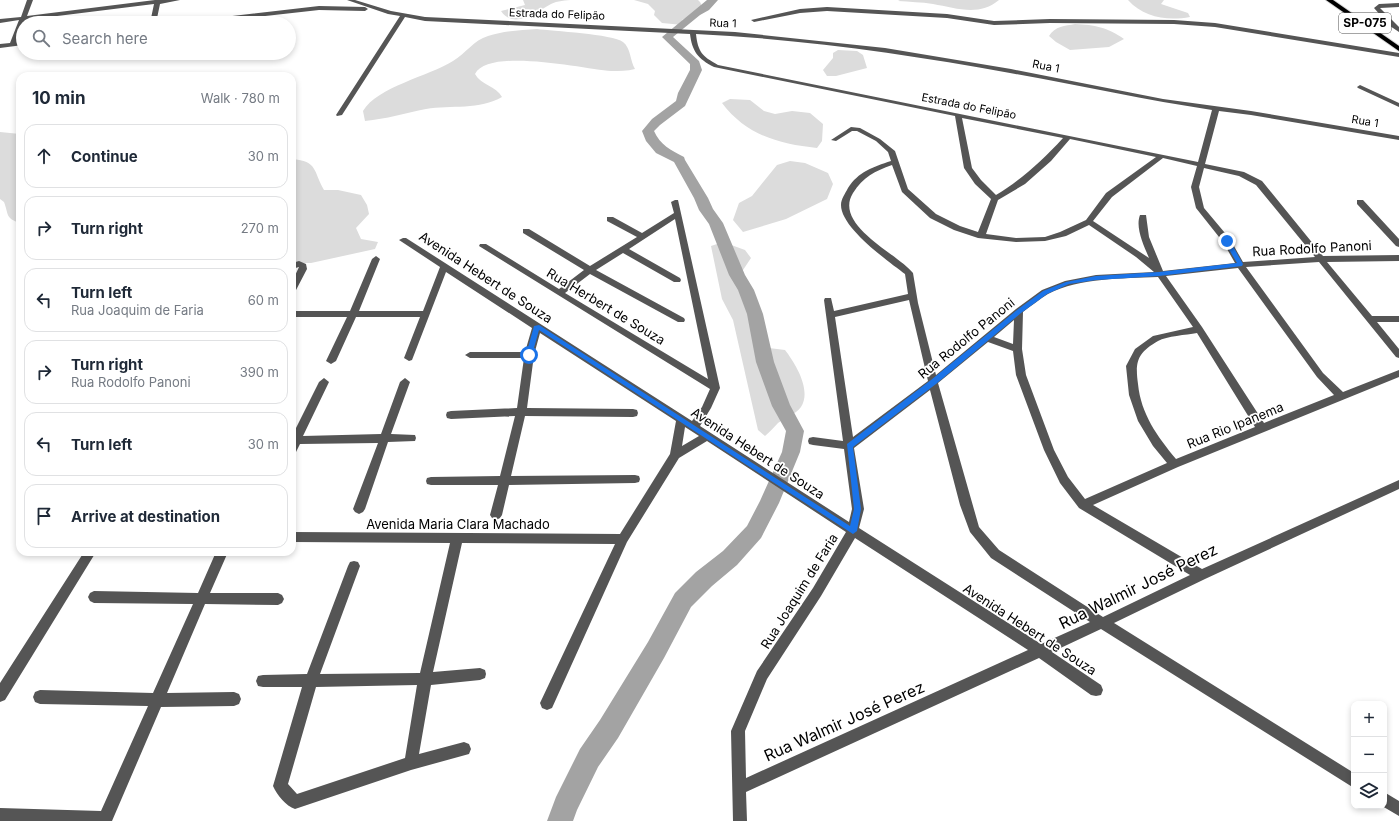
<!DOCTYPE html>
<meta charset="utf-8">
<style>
:root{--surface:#fff;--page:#f6f6f7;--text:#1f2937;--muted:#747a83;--line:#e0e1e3}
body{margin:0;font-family:Inter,sans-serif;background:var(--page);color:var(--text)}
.controls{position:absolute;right:12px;bottom:12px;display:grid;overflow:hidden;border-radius:8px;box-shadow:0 2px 6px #0003}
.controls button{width:36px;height:36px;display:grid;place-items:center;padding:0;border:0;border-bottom:1px solid var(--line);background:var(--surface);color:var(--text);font:20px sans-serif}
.stop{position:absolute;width:12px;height:12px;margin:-9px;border:3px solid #1a73e8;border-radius:50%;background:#fff}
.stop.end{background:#1a73e8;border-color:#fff;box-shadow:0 1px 4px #0008}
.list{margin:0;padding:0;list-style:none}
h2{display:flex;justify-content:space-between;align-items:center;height:52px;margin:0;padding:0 16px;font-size:17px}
h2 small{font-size:13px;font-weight:400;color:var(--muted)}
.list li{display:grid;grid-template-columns:26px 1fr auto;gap:12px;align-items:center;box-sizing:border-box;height:64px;margin:0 8px 8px;padding:0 8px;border:1px solid var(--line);border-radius:12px}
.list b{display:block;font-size:15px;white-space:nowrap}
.list p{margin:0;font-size:13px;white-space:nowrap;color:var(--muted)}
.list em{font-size:13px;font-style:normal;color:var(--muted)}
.icon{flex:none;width:22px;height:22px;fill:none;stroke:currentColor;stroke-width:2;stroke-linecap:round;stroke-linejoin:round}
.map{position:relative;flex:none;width:1399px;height:821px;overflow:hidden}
.search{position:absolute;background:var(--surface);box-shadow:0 2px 6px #0003;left:16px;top:16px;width:280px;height:44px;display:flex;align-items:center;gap:10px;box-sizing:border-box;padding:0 14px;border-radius:22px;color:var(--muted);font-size:15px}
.panel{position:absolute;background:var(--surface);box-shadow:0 2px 6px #0003;left:16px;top:72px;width:280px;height:484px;border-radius:12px}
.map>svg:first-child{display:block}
</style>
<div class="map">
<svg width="1399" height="821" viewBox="0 0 1399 821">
<rect width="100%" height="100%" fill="#fff"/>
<path fill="#dcdcdc" d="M523 0H573C566 0 557 1 551 4 536 12 514 30 501 11L525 5Z
M634 0H698C702 3 702 7 700 11L682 20 683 25 662 23 654 15 655 11 648 4Z
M900 0H999C979 17 956 8 933 4 921 2 910 2 898 1Z
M1128 0H1164L1161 4 1188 13 1190 17C1168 21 1144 18 1128 0Z
M1075 24C1095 25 1107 27 1124 39L1109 47 1070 50 1056 42 1049 36C1055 26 1065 26 1075 24Z
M537 29C552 31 613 34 623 42 631 48 630 61 635 69 627 71 620 71 611 71 585 69 489 47 475 74 481 85 496 86 502 97 480 110 451 105 426 109 406 113 386 119 365 121L363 111C377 87 429 76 453 61 465 54 474 40 488 36 503 31 521 30 537 29Z
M838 50 857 51 863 55 867 68 836 76H827L823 70 833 58V53Z
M730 99 750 100 764 111 775 114 792 111 810 113 823 124 822 141 817 148C779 144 746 135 722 103Z
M0 132 20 134V223C5 218 9 215 4 202L0 199Z
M292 159C318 161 313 171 324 190H338L361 195 367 205 369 214 356 228 361 239 378 242 375 249 311 263H292Z
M790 161 805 163 828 173 833 184 827 199 786 219 743 232 733 220 739 203 752 196 777 165Z
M723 242 745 250 751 258 741 273 745 289 750 298 748 318 753 328 769 348 785 350C795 363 812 390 801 407 795 415 786 417 778 423 774 427 770 432 765 436L758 430 733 320 722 299 711 246Z"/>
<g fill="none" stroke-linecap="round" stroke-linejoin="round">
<path fill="#a3a3a3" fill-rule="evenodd" d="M707 0H718L709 10 700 15 673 37 699 61 702 70 685 106 660 125 654 131C660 145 671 150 684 157L685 160 708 198 713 209 723 223 745 275 754 290 763 314 774 362 790 405 804 431 800 452 779 503 761 538 737 565 712 586 691 607 664 658 618 738 598 767 577 810 573 821H547L556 797 580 749 600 720 648 642 675 593 696 572 723 551 747 526 760 501 782 452 786 431 772 406 756 362 747 314 738 290 729 275 709 224 699 210 694 198 674 162 656 153 646 141 642 131 652 119 676 101 678 93 690 70V64L662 37Z"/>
<g stroke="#dbdbdb" stroke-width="2">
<path id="highway" d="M1326 0H1333L1399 46V51Z"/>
</g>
<path fill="#555" fill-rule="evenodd" d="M27 0H33L27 16 155 0H180L160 4 156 23H150L154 4 25 20 17 42 23 41V45L0 48V44L10 43 19 20 0 23V19L21 17Z
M347 0H355L391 11 425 17 735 32 885 48 1011 69 1163 99 1251 111 1399 136V140L1251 115 1219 111 1205 164 1244 172 1262 181 1323 256 1399 255V261L1327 262 1372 316H1399V322H1377L1399 349V358L1396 357 1319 262 1246 267 1323 373 1343 392 1399 370V377L1178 467 1093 505 1202 569 1399 480V489L1205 579 1114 623 1354 773V788L1101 629 1052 652 1101 685 1103 690 1101 695 1096 696 1091 695 1039 658 746 792 747 821H733L731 731 757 671 813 588 846 532 707 441 679 458 627 542 552 708 547 710 542 708 540 703 615 544 462 543 433 672 480 668 485 670 486 674 485 678 480 680 431 685 419 754 464 742 469 744 471 749 469 754 411 770 295 809C286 806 277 795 273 786L302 687H263L258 686 256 681 258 676 263 675 307 674 348 566 350 562 354 561 358 562 360 566 320 674 420 673 450 543 292 542V532L620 534 670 454 676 421 540 333 534 355 527 408 633 409 637 410 638 413 637 416 633 417 525 416 511 476 635 475 639 476 640 479 639 482 635 483 509 485 502 515 500 518 496 520 492 518 490 515 498 485H431L427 484 426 481 427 478 431 477 500 476 515 416 451 419 447 418 446 415 447 412 451 411 517 408 524 358H470L465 355 470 352H525L532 328 446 272 412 360 409 361 404 358 420 317H356L336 361 331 364 326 361 347 317H292V311H350L372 259 376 256 380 259 359 311H423L440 267 399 240 403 238H406L692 421 702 407 710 389 479 246 480 244H486L559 289 584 270 523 233V229H529L590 266 637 237 607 221V217H613L642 233 674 213 671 202 675 200H678L720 388 711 408 700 426 849 522 852 509 844 449 813 445 809 444 808 441 809 438 813 437 843 441 824 300 825 298H831L834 311 908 294 905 274C888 261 841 228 841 205 841 199 845 194 848 188 858 172 873 167 891 161L888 152 876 141 857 131H852L836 141 831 140 851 127 860 128 880 139 895 151 908 189 936 214 960 226 978 232 991 199 975 184 964 168 955 116 714 67C698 59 692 51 690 34L425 21 405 17 342 115 337 116 336 115 400 16 388 14ZM696 34C801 39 907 54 1010 73 1078 85 1145 100 1212 110L1198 162 718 65C702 56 698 52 696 34ZM962 118 1063 138C1042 161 1022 179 996 195L981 180 972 168ZM1070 139 1156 157 1106 193 1086 220 1060 232 1045 237 1016 238 986 234 998 200 1025 184 1051 161ZM1163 158 1197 166 1191 187 1196 208 1223 242 1235 263 1163 271 1149 237 1146 215H1140C1135 228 1144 246 1149 258L1093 221 1112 197ZM892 165 902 192 930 218 954 230 978 238 1016 242 1045 241 1066 236 1089 225 1136 257 1154 272 1096 275 1065 281 1042 290 1016 309 936 375 918 303 913 273C898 254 833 225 853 193 863 177 875 171 892 165ZM1204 168 1239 176 1256 185 1315 257 1243 262 1230 239 1204 208 1199 187ZM675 219 708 379 565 293 590 274 678 322H684L685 320 684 318 596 270 623 253 674 282H680L681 280 680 278 629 249ZM1238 268 1317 377 1334 395 1264 423 1202 327 1166 276ZM1158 277 1193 327 1153 336 1135 349 1126 366 1129 395 1138 421 1153 446 1167 463 1085 499 1068 477 1054 450 1026 375 1022 349 1023 312C1031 306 1040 299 1048 294 1081 277 1122 279 1158 277ZM909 300 928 381 853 437 835 317ZM1014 320 1013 344 994 337ZM1197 333 1255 427 1176 459C1157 436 1141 414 1138 384 1135 362 1137 353 1158 341 1167 336 1186 335 1197 333ZM988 342 1013 351 1016 375 1044 450 1060 483 1079 508 1190 575 1103 617 999 550 979 527 938 383ZM930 390 960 505 970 532 991 558 1090 622 1041 644 859 528 864 509 854 448ZM685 427 699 436 682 446ZM855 538 1028 650 746 778 745 731 767 679 821 596ZM417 685 405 758 297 794 288 784 316 687Z
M1399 3V7L1380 8 1399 27V32L1390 26 1374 8 1379 4Z
M319 6 365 7 368 9 365 11 319 10 204 23H186L189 21Z
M827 7 947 14 994 21 1050 19 1174 20 1215 23 1399 53V57L1215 27 1174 24 1050 23 994 25 947 18 827 11 800 13 754 22 751 20 800 9Z
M1360 85 1399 103V107L1358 88 1357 87Z
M1357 200H1363L1399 239V247L1396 246 1357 204Z
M299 261 306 264 307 269 295 292 292 293V282L299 267 292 269V263Z
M324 378 329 382 303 436 381 434 400 382 405 378 410 382 391 434 415 435 416 438 415 441 388 442 365 509 363 512 359 514 355 512 353 509 378 443 300 444 296 452 292 453V436L319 382Z
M84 552H96L5 700 0 702V683Z
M216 552H228L210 593H278L282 595 284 599 282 603 278 605 205 604 167 693 234 692 239 694 241 699 239 704 234 706 161 707 112 821H0V808L101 811 148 706 40 704 35 702 33 697 35 692 40 690 153 693 193 604 94 603 90 601 88 597 90 593 94 591 198 593Z
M1384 792 1399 801V816L1382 806H1384Z"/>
<use href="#highway" fill="#000" fill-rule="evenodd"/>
</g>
<path fill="#1a73e8" d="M1227 240 1230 241 1243 264 1242 266 1159 276 1096 280 1069 284 1047 294 1021 313 936 384 853 447 861 509 857 531 853 534 539 330 532 355 529 357 526 355 534 326 539 325 850 526 854 509 847 444 931 380 1017 310 1043 291 1066 282 1096 276 1159 272 1237 263 1224 241Z"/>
<g text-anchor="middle" stroke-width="3.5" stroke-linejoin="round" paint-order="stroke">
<g font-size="11" fill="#000" stroke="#fff">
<text transform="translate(557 14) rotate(2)" y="4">Estrada do Felipão</text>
<text transform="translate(723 23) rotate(2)" y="4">Rua 1</text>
<text transform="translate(1046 66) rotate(11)" y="4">Rua 1</text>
<text transform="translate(969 106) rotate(11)" y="4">Estrada do Felipão</text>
<text transform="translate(1365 121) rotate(9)" y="4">Rua 1</text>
</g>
<rect fill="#fff" stroke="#4c4c4c" stroke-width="1" x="1339" y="13" width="52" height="20" rx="3"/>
<g font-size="12" font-weight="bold" fill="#000">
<text x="1365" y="27">SP-075</text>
</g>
<g font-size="13" fill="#000" stroke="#fff">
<text transform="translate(1312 248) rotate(-3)" y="5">Rua Rodolfo Panoni</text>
<text transform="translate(486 277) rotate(33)" y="5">Avenida Hebert de Souza</text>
<text transform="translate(606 306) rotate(31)" y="5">Rua Herbert de Souza</text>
<text transform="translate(966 338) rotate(-39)" y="5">Rua Rodolfo Panoni</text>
<text transform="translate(1235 425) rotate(-22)" y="5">Rua Rio Ipanema</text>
<text transform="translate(758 453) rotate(33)" y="5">Avenida Hebert de Souza</text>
<text x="458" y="529">Avenida Maria Clara Machado</text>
<text transform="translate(799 591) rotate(-58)" y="5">Rua Joaquim de Faria</text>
<text transform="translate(1030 629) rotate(33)" y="5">Avenida Hebert de Souza</text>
</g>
<g font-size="16" fill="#000" stroke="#fff">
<text transform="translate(1138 586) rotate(-26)" y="6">Rua Walmir José Perez</text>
<text transform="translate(844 721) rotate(-24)" y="6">Rua Walmir José Perez</text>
</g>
</g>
</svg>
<div class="controls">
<button>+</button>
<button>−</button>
<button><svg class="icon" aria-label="layers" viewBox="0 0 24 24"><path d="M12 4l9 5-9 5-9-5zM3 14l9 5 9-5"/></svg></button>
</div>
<div class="stop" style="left:529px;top:355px"></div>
<div class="stop end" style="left:1227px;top:241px"></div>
<div class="search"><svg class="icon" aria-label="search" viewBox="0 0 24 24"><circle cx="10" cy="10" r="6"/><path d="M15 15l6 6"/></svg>Search here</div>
<section class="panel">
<h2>10 min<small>Walk · 780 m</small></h2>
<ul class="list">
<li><svg class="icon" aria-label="ahead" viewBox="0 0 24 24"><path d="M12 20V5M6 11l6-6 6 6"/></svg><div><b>Continue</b></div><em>30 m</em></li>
<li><svg class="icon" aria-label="right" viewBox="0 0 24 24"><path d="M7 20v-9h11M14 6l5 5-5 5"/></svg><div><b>Turn right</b></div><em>270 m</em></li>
<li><svg class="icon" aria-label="left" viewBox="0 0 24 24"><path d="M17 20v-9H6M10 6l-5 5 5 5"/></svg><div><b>Turn left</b><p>Rua Joaquim de Faria</p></div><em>60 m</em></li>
<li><svg class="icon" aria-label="right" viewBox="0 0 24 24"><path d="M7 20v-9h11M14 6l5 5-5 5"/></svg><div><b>Turn right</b><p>Rua Rodolfo Panoni</p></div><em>390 m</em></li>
<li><svg class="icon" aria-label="left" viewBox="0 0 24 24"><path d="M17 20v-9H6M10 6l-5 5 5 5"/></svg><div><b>Turn left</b></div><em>30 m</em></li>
<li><svg class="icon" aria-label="arrive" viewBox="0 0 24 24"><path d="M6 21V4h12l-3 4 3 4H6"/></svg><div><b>Arrive at destination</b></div></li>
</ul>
</section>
</div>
